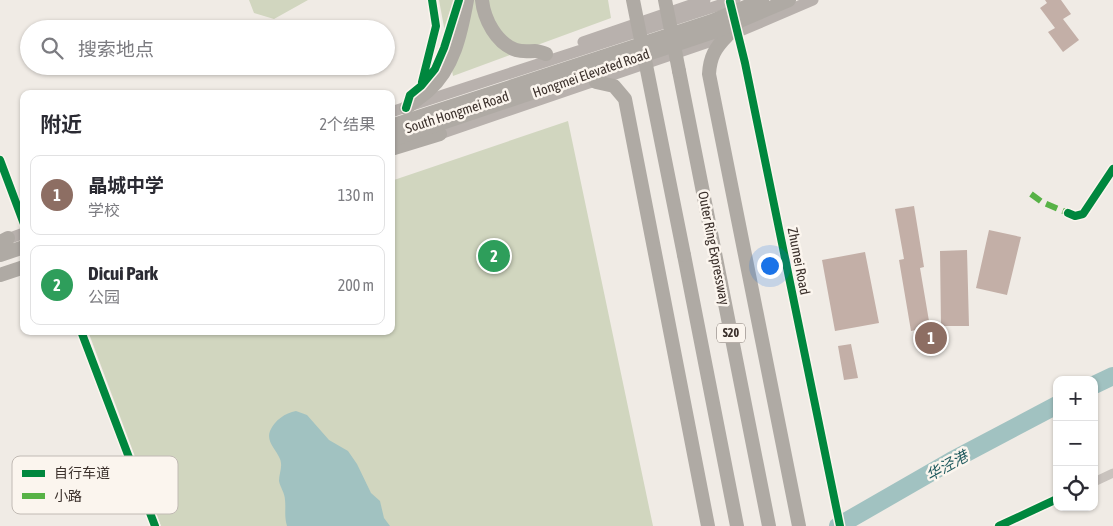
<!DOCTYPE html>
<html lang="zh">
<meta charset="utf-8">
<style>
:root{--surface:#fff;--page:#f7f7f7;--text:#2b2b33;--muted:#7c7c81;--line:#e1e1e2;--accent:#2563eb}
body{margin:0;font-family:"Asap Condensed","Noto Sans SC",sans-serif;background:var(--page);color:var(--text)}
.controls{position:absolute;right:15px;bottom:15px;display:grid;overflow:hidden;border-radius:10px;box-shadow:0 1px 4px #0004}
.controls button{width:45px;height:45px;display:grid;place-items:center;padding:0;border:0;border-bottom:1px solid var(--line);background:var(--surface);color:var(--text);font:25px sans-serif}
.you{position:absolute;left:769px;top:265px;width:18px;height:18px;margin:-12px;border:4px solid #fff;border-radius:50%;background:#1a73e8;box-shadow:0 0 0 8px #1a73e833}
.badge{display:grid;place-items:center;width:32px;height:32px;border-radius:50%;background:var(--accent);color:#fff;font-size:16px;font-weight:700}
.pin{position:absolute;translate:-50% -50%;border:2px solid #fff;box-shadow:0 1px 5px #0006}
.list{margin:0;padding:0;list-style:none}
h2{display:flex;justify-content:space-between;align-items:center;height:65px;margin:0;padding:0 20px;font-size:21px}
h2 small{font-size:16px;font-weight:400;color:var(--muted)}
.list li{display:grid;grid-template-columns:32px 1fr auto;gap:15px;align-items:center;box-sizing:border-box;height:80px;margin:0 10px 10px;padding:0 10px;border:1px solid var(--line);border-radius:10px}
.list b{display:block;font-size:19px;white-space:nowrap}
.list p{margin:0;font-size:16px;white-space:nowrap;color:var(--muted)}
.list em{font-size:16px;font-style:normal;color:var(--muted)}
.icon{flex:none;width:28px;height:28px;fill:none;stroke:currentColor;stroke-width:2;stroke-linecap:round;stroke-linejoin:round}
.map{position:relative;flex:none;width:1113px;height:526px;overflow:hidden}
.search{position:absolute;background:var(--surface);box-shadow:0 1px 4px #0004;left:20px;top:20px;width:375px;height:55px;display:flex;align-items:center;gap:12px;box-sizing:border-box;padding:0 18px;border-radius:28px;color:var(--muted);font-size:19px}
.panel{position:absolute;background:var(--surface);box-shadow:0 1px 4px #0004;left:20px;top:90px;width:375px;height:245px;border-radius:10px}
.map>svg:first-child{display:block}
</style>
<div class="map">
<svg width="1113" height="526" viewBox="0 0 1113 526">
<rect width="100%" height="100%" fill="#f0ebe5"/>
<path fill="#d1d6bf" d="M249 0H308L274 19 254 13Z
M439 0H608L611 18 453 76Z
M568 121 653 526H161L88 331H391V181Z"/>
<path fill="#a1c2c1" d="M296 411 307 415 329 440 348 451 357 464 371 493 380 501 384 518 390 526H287C284 516 286 509 285 500 285 493 280 487 279 481 279 473 283 467 280 459 276 449 266 442 270 431 275 420 285 413 296 411Z"/>
<g fill="none" stroke-linecap="round" stroke-linejoin="round">
<path stroke="#a1c2c1" stroke-width="18" d="M1094 385 1113 376
M838 526 951 461 1057 405"/>
</g>
<path fill="#c3afa7" d="M1045 0H1061L1071 14 1063 19 1079 40 1063 52 1048 32 1055 28 1040 8 1047 3Z
M914 206 924 267 920 268 930 327 911 331 899 260 904 259 895 209Z
M989 230 1021 237 1007 295 976 288Z
M967 250 969 326H941L940 251Z
M865 252 879 323 835 331 822 260Z
M851 344 858 378 844 380 838 346Z"/>
<g fill="none" stroke-linecap="round" stroke-linejoin="round">
<path stroke="#c9c3be" stroke-width="9" d="M736 27 745 63 840 526
M0 160 24 224
M1068 213 1075 216 1083 214 1113 169
M81 331 155 526
M1094 482 1113 473
M999 526 1057 499"/>
<path stroke="#b8b1ad" stroke-width="11" d="M583 42 705 0
M391 112 735 0
M434 136 738 32 813 0
M2 241 24 233"/>
<path stroke="#afaaa4" stroke-width="14" d="M482 0C484 19 496 43 516 50 523 52 528 51 535 51 539 51 543 53 546 54
M727 36C715 48 710 57 709 74L799 526
M679 71 769 526
M596 82 614 86 625 99 708 526
M406 108C413 102 421 97 428 91 454 68 461 33 467 0
M391 149 440 134
M0 242 8 238
M0 255 24 247
M684 255 737 526
M0 275 24 267"/>
<path stroke="#afaaa4" stroke-width="14" d="M633 0 684 255
M665 0 679 71
M391 126 712 21 762 0
M391 140 716 31 789 0"/>
<path stroke="#57b246" stroke-width="6" stroke-dasharray="12 6" stroke-linecap="butt" d="M1031 194 1042 202 1068 213"/>
<g stroke="#fbf5ee" stroke-width="11">
<path id="cycleway" d="M730 2 745 63 840 526
M422 82 436 26 432 0
M406 108 410 95 421 86 435 69 444 48 459 0
M0 160 24 224
M1068 213 1075 216 1083 214 1113 169
M81 331 155 526
M999 526 1057 499"/>
</g>
<use href="#cycleway" stroke="#00873e" stroke-width="8"/>
</g>
<g text-anchor="middle" stroke-width="5" stroke-linejoin="round" paint-order="stroke">
<rect fill="#fbf5ee" stroke="#756b66" stroke-width="1" x="717" y="323.5" width="28" height="19" rx="4"/>
<g font-size="12" font-weight="bold" fill="#3b302b">
<text x="731" y="337">S20</text>
</g>
<g font-size="14" fill="#3b302b" stroke="#fbf5ee">
<text transform="translate(591 73) rotate(-19)" y="5">Hongmei Elevated Road</text>
<text transform="translate(457 112) rotate(-18)" y="5">South Hongmei Road</text>
<text transform="translate(714 248) rotate(79)" y="5">Outer Ring Expressway</text>
<text transform="translate(799 261) rotate(79)" y="5">Zhumei Road</text>
</g>
<g font-size="15" font-style="italic" fill="#1f5a5e" stroke="#fbf5ee">
<text transform="translate(947 466) rotate(-29)" y="5">华泾港</text>
</g>
</g>
<rect x="12" y="456" width="166" height="58" rx="8" fill="#fbf5ee" stroke="#c1bab4" stroke-width="1"/>
<rect x="22" y="470" width="23" height="7" fill="#00873e"/>
<rect x="22" y="493" width="23" height="6" fill="#57b246"/>
<g font-size="14" fill="#3b302b">
<text x="54" y="478">自行车道</text>
<text x="54" y="501">小路</text>
</g>
</svg>
<div class="controls">
<button>+</button>
<button>−</button>
<button><svg class="icon" aria-label="locate" viewBox="0 0 24 24"><circle cx="12" cy="12" r="6"/><path d="M12 2v4M12 18v4M2 12h4M18 12h4"/></svg></button>
</div>
<div class="you"></div>
<div class="pin badge" style="left:931px;top:338px;background:#8d6e63">1</div>
<div class="pin badge" style="left:494px;top:256px;background:#2e9e5b">2</div>
<div class="search"><svg class="icon" aria-label="search" viewBox="0 0 24 24"><circle cx="10" cy="10" r="6"/><path d="M15 15l6 6"/></svg>搜索地点</div>
<section class="panel">
<h2>附近<small>2个结果</small></h2>
<ul class="list">
<li><span class="badge" style="background:#8d6e63">1</span><div><b>晶城中学</b><p>学校</p></div><em>130 m</em></li>
<li><span class="badge" style="background:#2e9e5b">2</span><div><b>Dicui Park</b><p>公园</p></div><em>200 m</em></li>
</ul>
</section>
</div>
